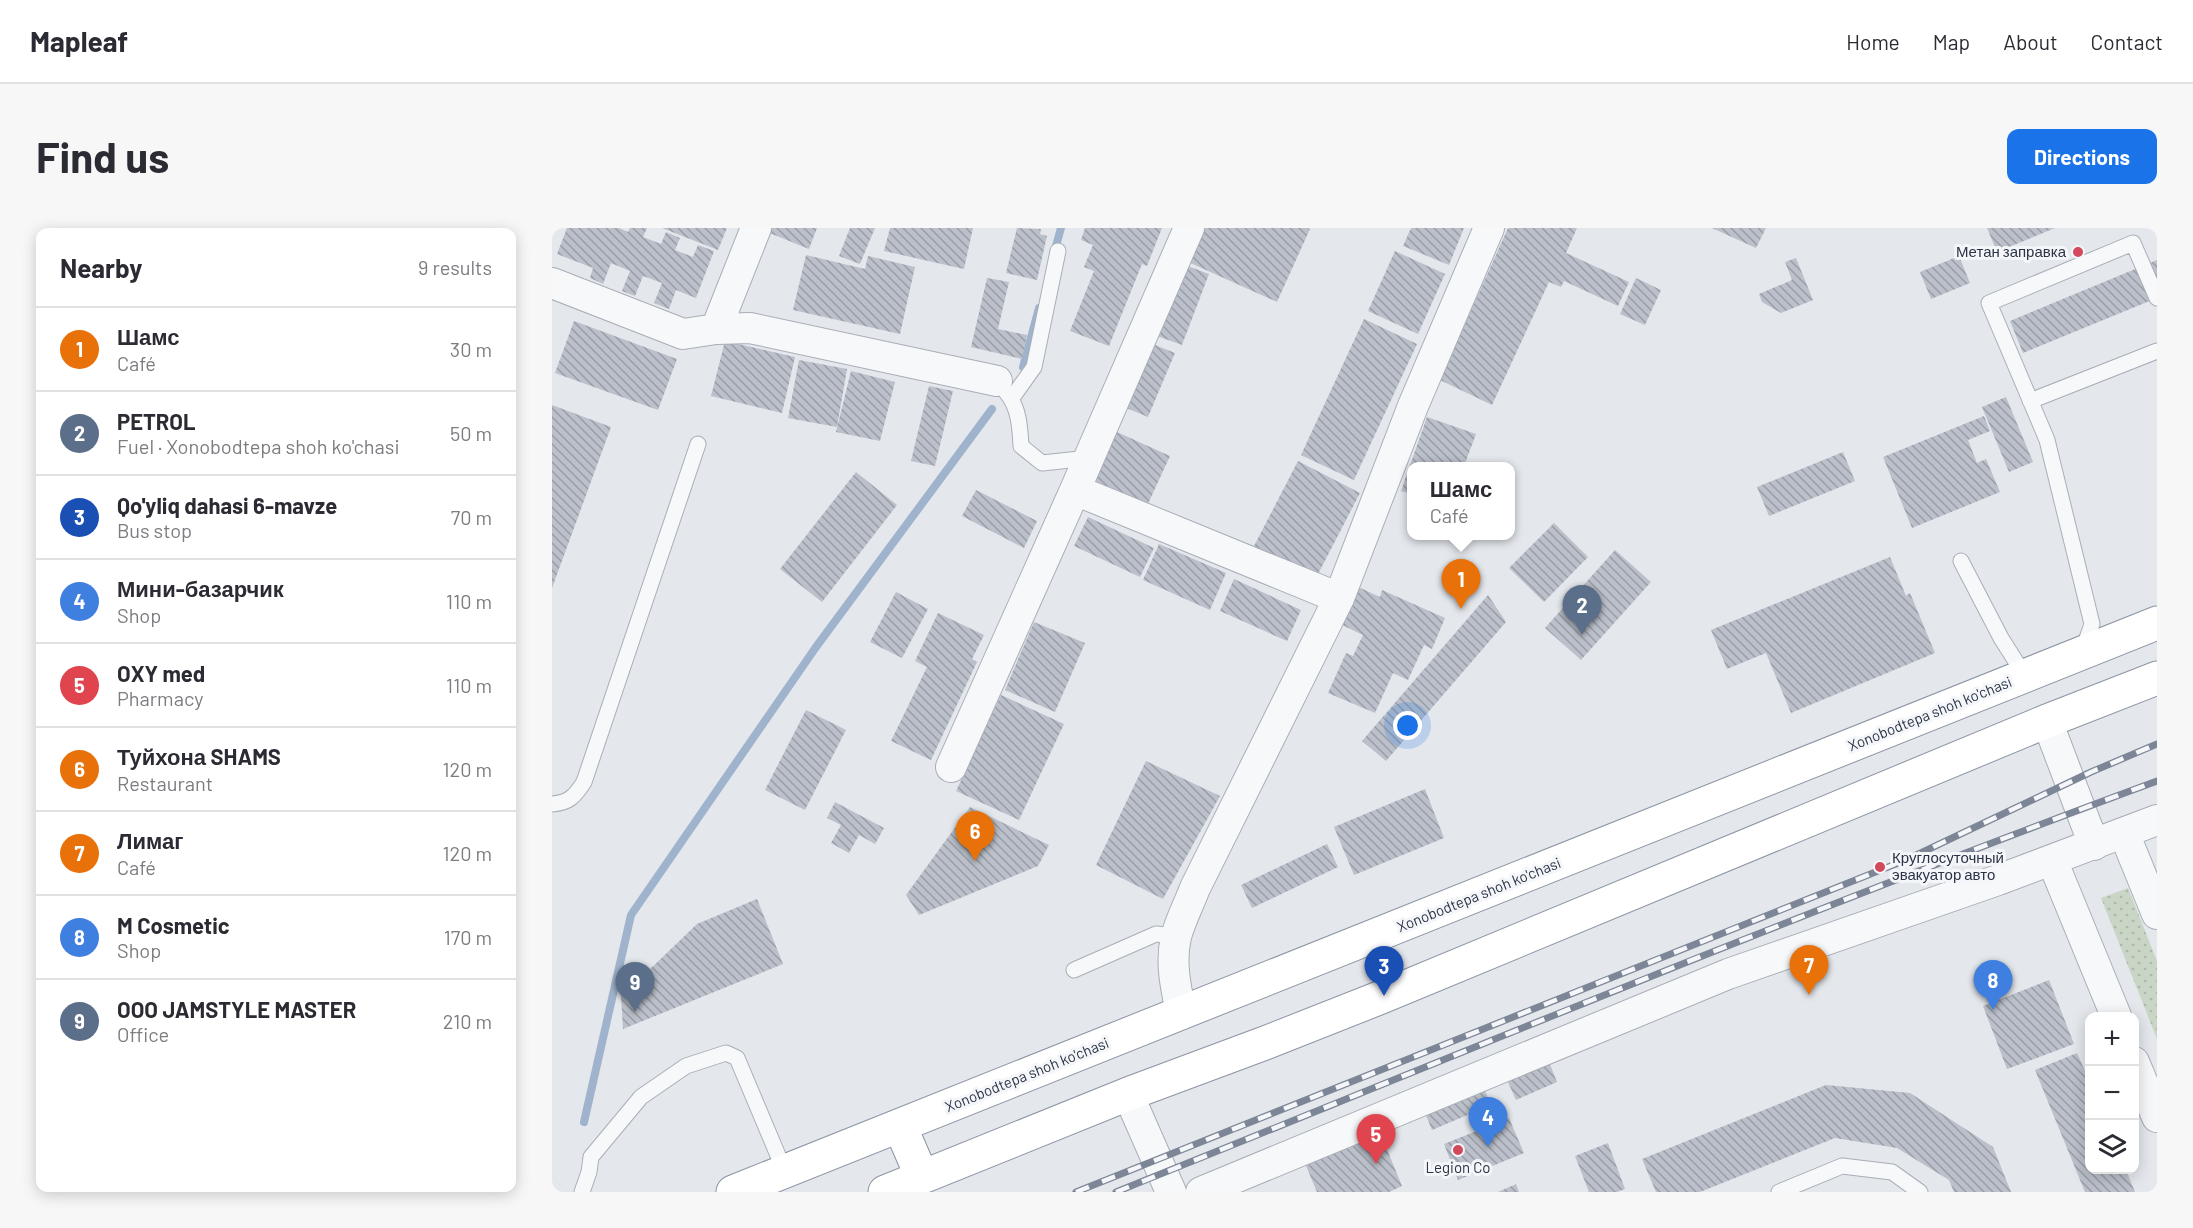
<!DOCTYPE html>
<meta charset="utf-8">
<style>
:root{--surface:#fff;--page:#f7f7f7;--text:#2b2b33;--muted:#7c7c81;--line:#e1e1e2;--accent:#1a73e8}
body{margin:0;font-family:Barlow,sans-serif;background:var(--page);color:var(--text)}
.controls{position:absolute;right:18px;bottom:18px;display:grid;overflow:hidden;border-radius:12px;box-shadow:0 3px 15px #0003}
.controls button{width:54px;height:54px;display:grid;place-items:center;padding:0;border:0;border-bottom:2px solid var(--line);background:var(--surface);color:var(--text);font:30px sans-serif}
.you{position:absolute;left:856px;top:498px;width:21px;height:21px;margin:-15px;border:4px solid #fff;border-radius:50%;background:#1a73e8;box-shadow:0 0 0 9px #1a73e833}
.badge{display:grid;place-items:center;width:39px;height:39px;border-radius:50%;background:var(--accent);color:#fff;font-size:20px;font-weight:700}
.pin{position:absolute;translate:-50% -50px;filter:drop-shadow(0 2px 3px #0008)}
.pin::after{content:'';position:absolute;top:32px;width:21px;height:18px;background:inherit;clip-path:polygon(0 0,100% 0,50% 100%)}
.popup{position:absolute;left:855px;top:234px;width:108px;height:78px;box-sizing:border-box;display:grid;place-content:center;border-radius:12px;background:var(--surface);filter:drop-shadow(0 2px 4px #0005);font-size:20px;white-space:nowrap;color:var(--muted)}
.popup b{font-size:22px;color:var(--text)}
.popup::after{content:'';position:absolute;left:50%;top:100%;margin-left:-12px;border:12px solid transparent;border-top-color:var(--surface)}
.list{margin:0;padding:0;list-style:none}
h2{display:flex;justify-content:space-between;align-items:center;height:78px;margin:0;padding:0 24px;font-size:26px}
h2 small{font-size:20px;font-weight:400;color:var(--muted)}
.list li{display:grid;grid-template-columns:39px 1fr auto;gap:18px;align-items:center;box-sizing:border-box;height:84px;padding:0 24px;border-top:2px solid var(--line)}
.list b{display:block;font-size:22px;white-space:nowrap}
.list p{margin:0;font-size:20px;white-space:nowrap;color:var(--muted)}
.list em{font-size:20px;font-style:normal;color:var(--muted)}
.icon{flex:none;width:33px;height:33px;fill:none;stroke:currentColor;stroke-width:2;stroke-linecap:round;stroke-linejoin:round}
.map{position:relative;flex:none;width:1605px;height:964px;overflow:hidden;border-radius:12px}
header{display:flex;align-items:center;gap:36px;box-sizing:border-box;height:84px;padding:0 30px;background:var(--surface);border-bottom:2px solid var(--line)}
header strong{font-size:28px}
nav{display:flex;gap:33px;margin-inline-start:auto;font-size:21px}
.intro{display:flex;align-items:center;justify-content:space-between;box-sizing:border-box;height:144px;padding:0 36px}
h1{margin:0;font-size:42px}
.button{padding:15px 27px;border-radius:12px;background:var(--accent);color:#fff;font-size:21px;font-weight:700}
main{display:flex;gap:36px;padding:0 36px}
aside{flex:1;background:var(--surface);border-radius:12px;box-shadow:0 3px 15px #0003}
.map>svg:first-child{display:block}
</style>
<header>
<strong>Mapleaf</strong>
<nav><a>Home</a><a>Map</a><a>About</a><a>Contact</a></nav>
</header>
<div class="intro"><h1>Find us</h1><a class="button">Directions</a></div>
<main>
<aside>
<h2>Nearby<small>9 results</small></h2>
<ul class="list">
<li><span class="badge" style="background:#e8710a">1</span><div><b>Шамс</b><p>Café</p></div><em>30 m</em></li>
<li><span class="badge" style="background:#5c6f8a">2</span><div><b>PETROL</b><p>Fuel · Xonobodtepa shoh ko'chasi</p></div><em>50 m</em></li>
<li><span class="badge" style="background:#1a4fb4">3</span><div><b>Qo'yliq dahasi 6-mavze</b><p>Bus stop</p></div><em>70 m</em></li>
<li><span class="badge" style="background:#3f7fe0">4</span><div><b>Мини-базарчик</b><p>Shop</p></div><em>110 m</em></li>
<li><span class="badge" style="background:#e0444e">5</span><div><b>OXY med</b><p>Pharmacy</p></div><em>110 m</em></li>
<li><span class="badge" style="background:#e8710a">6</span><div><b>Туйхона SHAMS</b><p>Restaurant</p></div><em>120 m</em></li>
<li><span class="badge" style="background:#e8710a">7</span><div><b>Лимаг</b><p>Café</p></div><em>120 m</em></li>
<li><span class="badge" style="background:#3f7fe0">8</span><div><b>M Cosmetic</b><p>Shop</p></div><em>170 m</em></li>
<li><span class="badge" style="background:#5c6f8a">9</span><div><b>OOO JAMSTYLE MASTER</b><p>Office</p></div><em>210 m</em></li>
</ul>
</aside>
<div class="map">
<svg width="1605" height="964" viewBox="0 0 1605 964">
<defs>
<pattern id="grass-dots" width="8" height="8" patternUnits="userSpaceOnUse" patternTransform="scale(1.5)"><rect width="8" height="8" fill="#c9d6c5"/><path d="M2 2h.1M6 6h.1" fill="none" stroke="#adb8ab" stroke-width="1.8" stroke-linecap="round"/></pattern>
<pattern id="building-back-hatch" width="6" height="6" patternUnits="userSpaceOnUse" patternTransform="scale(1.5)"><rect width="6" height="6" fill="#bbc0ca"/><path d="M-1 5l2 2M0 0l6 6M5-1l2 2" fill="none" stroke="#989da6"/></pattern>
</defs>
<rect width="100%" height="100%" fill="#e4e7ec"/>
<path fill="url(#grass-dots)" d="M1576 660 1605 733V811L1549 670Z"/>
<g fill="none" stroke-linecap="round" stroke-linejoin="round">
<path stroke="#9fb4cc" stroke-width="8" d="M502 25 509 0
M471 139 487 80
M32 894 79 687 264 419 440 181"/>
</g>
<path fill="url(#building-back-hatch)" d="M15 0H67L76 4 78 0H95L91 9 109 16 114 4 128 10 123 22 141 29 146 17 162 23 144 70 124 62 117 81 102 75 110 55 91 48 83 68 70 63 78 43 59 35 51 56 38 50 41 40 5 26Z
M110 0H175L166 22Z
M217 0H265L257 21 215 4Z
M298 0H323L308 36 287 28Z
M338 0H421L412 41 332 23Z
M465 0 489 1 488 6 495 8 485 52 454 45Z
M533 0H610L595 38 590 36 557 118 518 103 542 43 532 39 541 17 529 12Z
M648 0H755L758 1 725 74 634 33Z
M859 0H912L897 37 851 18Z
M956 0H1025L1014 25 1077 54 1066 78 1012 53 1009 59 997 54 940 177 888 152Z
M1160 0H1214L1204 20Z
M1435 0H1503L1445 24Z
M843 23 893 46 866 106 816 83Z
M254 27 313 41 316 28 363 39 348 106 241 82Z
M1407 28 1418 55 1379 71 1368 44Z
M1244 30 1261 72 1229 85 1210 74 1207 66 1240 52 1233 34Z
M1605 32V70L1471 125 1458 93Z
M633 37 657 46 630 117 605 108Z
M435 50 457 54 446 101 475 107 470 131 419 119Z
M1084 50 1109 62 1093 97 1068 86Z
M812 91 865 116 802 252 749 227Z
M22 93 125 131 106 182 3 145Z
M173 113 243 129 230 185 159 168Z
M598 115 623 125 596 189 572 179Z
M247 132 295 141 285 199 236 190Z
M299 143 343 154 328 213 284 204Z
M377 158 401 163 383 238 359 233Z
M1454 169 1481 234 1457 244 1430 179Z
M0 177 59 199 0 360Z
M1432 188 1438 203 1416 212 1425 235 1434 231 1448 264 1360 300 1331 229Z
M875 189 924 206 912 238H860V266L849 263Z
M565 204 618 228 595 278 541 253Z
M1291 224 1303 253 1217 288 1205 259Z
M746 233 808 265 764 350 702 318Z
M304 244 345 277 270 374 228 341Z
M424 262 485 293 472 320 410 288Z
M536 289 602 320 588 349 522 318Z
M1002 295 1036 329 992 374 957 340Z
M607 316 674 345 658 382 591 352Z
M1063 322 1099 354 1029 432 993 400Z
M1338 329 1354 368 1358 365 1383 425 1239 485 1214 425 1175 441 1159 402Z
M682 351 749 382 735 413 668 383Z
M802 357 828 369 830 362 893 390 880 421 872 417 856 452 841 445 823 485 776 465 794 425 801 428 811 407 786 395Z
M344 364 376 381 350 430 318 414Z
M936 367 954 394 834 533 810 513Z
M386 385 432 407 420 431 425 434 379 532 339 513 375 439 363 433Z
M482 394 533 415 503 484 453 462Z
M449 467 512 496 467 592 404 563Z
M254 482 294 502 253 582 213 562Z
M594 533 668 568 611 671 544 637Z
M873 561 892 610 802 647 782 599Z
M283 574 332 600 323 616 307 607 297 625 279 615 289 597 275 590Z
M418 579 497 617 486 638 367 687 354 667Z
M775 616 786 639 700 680 689 657Z
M205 671 231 736 71 801 69 769 145 696Z
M1497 752 1522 816 1455 841 1431 778Z
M1525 825 1538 854V942H1574L1583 964H1533L1483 842Z
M997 834 1005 854 964 872 955 852Z
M1274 857 1358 865 1441 919 1459 964H1402L1397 952 1345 920 1283 910 1148 964H1104L1090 931Z
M932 860 939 877 880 902 873 885Z
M957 890 972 925 906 952 892 916Z
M827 902 850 958 837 964H765L752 933Z
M1056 915 1073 961 1065 964H1037L1023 928Z
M964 956 967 964H946Z"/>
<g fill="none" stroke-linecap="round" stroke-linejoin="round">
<g stroke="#a9aeb7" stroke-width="17">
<path id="service" d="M454 164C467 179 468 199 469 218L490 235 537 230
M460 170 482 139 506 23
M1478 173 1605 123
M1409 333 1449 410 1473 448
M1531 422 1540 396 1495 212 1437 75 1581 15 1605 70
M0 576C17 575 23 568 32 554L146 216
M522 742 604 706 625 708
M30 964 37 944 39 929 89 869 134 838 174 825 185 830 233 944
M1227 964 1290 938 1340 944 1368 964"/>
</g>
<g stroke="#a9aeb7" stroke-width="32">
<path id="minor" d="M0 55 131 106 164 101 198 100 445 153
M164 101 204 0
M523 262 787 370
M1495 493 1542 617
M399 539 523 262 637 0
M1572 605 1605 686
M1500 632 1564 788
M629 785C624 760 618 735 624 709 628 693 637 676 643 660L787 370 861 178 937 0
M1582 834 1605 889
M576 866 619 964
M649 964 1176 746 1446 652 1605 592"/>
</g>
<g stroke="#8b94a3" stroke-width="35">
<path id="trunk" d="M348 898 370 949
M181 964 1605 395
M333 964 576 866 713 815 832 768 1495 493 1605 450"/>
</g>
<use href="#service" stroke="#f7f8fa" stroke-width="15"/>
<use href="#minor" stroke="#f7f8fa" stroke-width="30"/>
<use href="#trunk" stroke="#fff" stroke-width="33"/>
<g stroke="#7d8696" stroke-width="7">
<path id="rail" d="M524 964 1356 631 1539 544 1605 516
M564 964C910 825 1255 682 1605 553"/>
</g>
<use href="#rail" stroke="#f4f6f9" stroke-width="4.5" stroke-dasharray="14" stroke-linecap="butt"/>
</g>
<g fill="#d1495b" stroke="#f4f6f9" stroke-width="2">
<circle cx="1526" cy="24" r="6"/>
<circle cx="1328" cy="639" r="6"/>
<circle cx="906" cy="922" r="6"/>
</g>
<g text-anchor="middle" stroke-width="6" stroke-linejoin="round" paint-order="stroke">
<g font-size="15" fill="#2b3445" stroke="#f4f6f9" text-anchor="end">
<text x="1514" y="29">Метан заправка</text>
<text x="1340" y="635" text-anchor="start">Круглосуточный<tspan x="1340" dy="17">эвакуатор авто</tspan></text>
<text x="906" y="945" text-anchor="middle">Legion Co</text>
</g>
<g font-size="15" fill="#2b3445" stroke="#f4f6f9">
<text transform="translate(1378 486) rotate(-22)" y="5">Xonobodtepa shoh ko'chasi</text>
<text transform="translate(927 667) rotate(-22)" y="5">Xonobodtepa shoh ko'chasi</text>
<text transform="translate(475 847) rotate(-22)" y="5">Xonobodtepa shoh ko'chasi</text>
</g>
</g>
</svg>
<div class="controls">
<button>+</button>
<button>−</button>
<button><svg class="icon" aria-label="layers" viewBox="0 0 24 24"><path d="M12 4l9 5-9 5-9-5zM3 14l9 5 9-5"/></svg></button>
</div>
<div class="you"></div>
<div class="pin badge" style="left:909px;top:381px;background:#e8710a">1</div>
<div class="popup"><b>Шамс</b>Café</div>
<div class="pin badge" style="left:1030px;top:407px;background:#5c6f8a">2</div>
<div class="pin badge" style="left:832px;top:768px;background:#1a4fb4">3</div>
<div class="pin badge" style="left:936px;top:919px;background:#3f7fe0">4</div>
<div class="pin badge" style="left:824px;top:936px;background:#e0444e">5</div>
<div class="pin badge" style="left:423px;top:633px;background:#e8710a">6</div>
<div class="pin badge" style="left:1257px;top:767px;background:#e8710a">7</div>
<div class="pin badge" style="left:1441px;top:782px;background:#3f7fe0">8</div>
<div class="pin badge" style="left:83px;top:784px;background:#5c6f8a">9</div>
</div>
</main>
